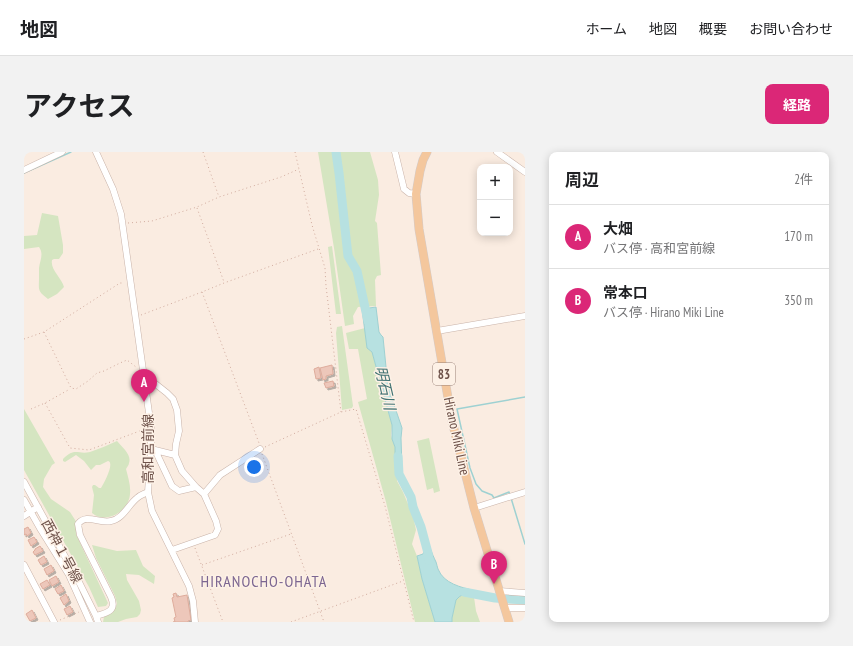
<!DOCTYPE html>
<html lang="ja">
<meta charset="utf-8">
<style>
:root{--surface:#fff;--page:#f2f2f2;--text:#202124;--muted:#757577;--line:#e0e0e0;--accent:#db2777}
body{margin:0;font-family:"PT Sans Narrow","Noto Sans JP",sans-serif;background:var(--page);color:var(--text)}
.controls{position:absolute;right:12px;top:12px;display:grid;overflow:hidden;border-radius:8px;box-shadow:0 2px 10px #0003}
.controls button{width:36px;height:36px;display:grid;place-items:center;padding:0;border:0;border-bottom:1px solid var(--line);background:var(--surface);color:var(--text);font:20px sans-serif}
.you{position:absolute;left:230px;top:315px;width:14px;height:14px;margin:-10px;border:3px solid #fff;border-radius:50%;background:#1a73e8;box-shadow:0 0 0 6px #1a73e833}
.badge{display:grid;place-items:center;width:26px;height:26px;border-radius:50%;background:var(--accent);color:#fff;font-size:13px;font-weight:700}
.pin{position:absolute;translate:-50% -33px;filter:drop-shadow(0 1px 2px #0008)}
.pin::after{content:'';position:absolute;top:21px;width:14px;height:12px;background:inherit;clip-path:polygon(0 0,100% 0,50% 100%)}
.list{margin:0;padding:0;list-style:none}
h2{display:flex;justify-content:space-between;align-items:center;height:52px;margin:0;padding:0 16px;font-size:17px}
h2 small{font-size:13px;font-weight:400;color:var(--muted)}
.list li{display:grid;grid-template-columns:26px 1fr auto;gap:12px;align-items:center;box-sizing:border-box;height:64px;padding:0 16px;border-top:1px solid var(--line)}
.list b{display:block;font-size:15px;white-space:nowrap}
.list p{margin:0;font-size:13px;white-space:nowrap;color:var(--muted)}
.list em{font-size:13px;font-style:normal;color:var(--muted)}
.map{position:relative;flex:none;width:501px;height:470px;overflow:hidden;border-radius:8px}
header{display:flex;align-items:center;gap:24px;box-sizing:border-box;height:56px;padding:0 20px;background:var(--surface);border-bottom:1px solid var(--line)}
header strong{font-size:19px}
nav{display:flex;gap:22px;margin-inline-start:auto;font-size:14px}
.intro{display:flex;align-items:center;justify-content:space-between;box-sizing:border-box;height:96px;padding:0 24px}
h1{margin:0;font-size:28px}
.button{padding:10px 18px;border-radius:8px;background:var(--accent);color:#fff;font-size:14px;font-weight:700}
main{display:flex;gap:24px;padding:0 24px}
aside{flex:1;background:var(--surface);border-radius:8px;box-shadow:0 2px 10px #0003}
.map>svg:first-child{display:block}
</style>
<header>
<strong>地図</strong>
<nav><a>ホーム</a><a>地図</a><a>概要</a><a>お問い合わせ</a></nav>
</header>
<div class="intro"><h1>アクセス</h1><a class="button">経路</a></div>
<main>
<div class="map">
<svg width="501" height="470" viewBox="0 0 501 470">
<defs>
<filter id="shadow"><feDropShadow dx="2" dy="2" stdDeviation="0" flood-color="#0004"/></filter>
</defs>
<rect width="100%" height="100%" fill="#faece1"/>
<path fill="#d5e5c1" d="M294 0H346L354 28 355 43 351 69 353 71 357 123 353 124 351 128 352 154 334 155 329 164 330 172 321 174 310 96Z
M18 61 34 64 39 93V101L35 107H30L28 108C26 118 38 126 40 135L33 142 24 147C13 139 15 138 15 126 15 122 15 119 15 116 16 108 20 102 15 95L0 97V84L13 83Z
M308 94 317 162H312L304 95Z
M318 174 329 254 328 256 318 258 312 181 313 175Z
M341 176 343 196 348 200 368 273 367 283 368 287 371 295V308L373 317V329L379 340 389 364 392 378 388 392 393 404 398 427 411 470H391L362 350 334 250 343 247 334 197H325L322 181Z
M0 257 31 311 28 313 20 327 19 335 27 347 46 360 53 371 52 382 84 451 82 454 74 455 65 435 0 318Z
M405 286 416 339 410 341 409 336 403 338 393 289Z
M93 289C98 295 108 303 105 311 105 313 103 315 102 317 104 325 107 334 106 342 105 359 82 373 68 361L70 343 68 335 69 333H71L75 336H77C80 331 88 316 86 311 86 310 85 309 84 309L76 313H72L67 318 60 309 52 303 41 310 39 309V307C51 295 54 303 66 300 75 297 84 293 93 289Z
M68 393 93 399 112 398 119 414 131 424 130 432 115 423 102 422 103 428 115 449 117 458 116 462 113 465 102 467 94 470H79L80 465 89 460 93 452 91 444 72 406Z
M438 443 450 445 452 459 456 470H428V466L432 448Z"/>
<path fill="#b7e1e1" stroke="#9ed1d2" d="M352 155 355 180 357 183 359 185 363 225 367 244 378 276 377 286 378 316 373 317 371 308V295L368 287V273L348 200 343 196 338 157Z
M404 395 406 396C408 401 410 406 412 410 413 413 413 414 414 417 420 432 437 435 451 439L450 445 438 443 435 445 432 448 428 466V470H411L398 427 393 404 399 402 401 397Z"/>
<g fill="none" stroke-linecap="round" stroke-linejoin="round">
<path stroke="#9ed1d2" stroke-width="1.5" d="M0 21 47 0
M486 343 485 340 470 346 468 343 458 339 452 332 446 316 433 257 501 245
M487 346 501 392"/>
<path stroke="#b7e1e1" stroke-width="9" d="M312 0 315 21 324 104 333 119 344 169
M374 304 375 322 387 345 389 355 397 375 404 401 405 408
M440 440 471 446 501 448"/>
</g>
<path fill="#edc7ba" stroke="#deac9c" filter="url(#shadow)" d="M308 213 309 222 302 224V227L299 228 296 216Z
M295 215 297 226 292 227 290 217Z
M309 229 310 234 302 236 300 231Z
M4 375 7 381 3 384 2 382 0 383V377Z
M10 385 13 390 7 394 4 388Z
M16 394 19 399 11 403 9 400 11 398V397Z
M20 404 23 410 17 413 14 408Z
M27 413 30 419 23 423 20 417Z
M32 424 35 430 28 434 25 428Z
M23 428 26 433 19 437 16 432Z
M37 433 40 439 34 442 31 437Z
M152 441 153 445 163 443 167 468 164 469V470H149H151L150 466 152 465 148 446 150 445 149 442Z
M42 442 45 449 40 453 36 446Z
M46 454 49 460 43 463 40 457Z
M8 458 12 466 6 469 2 462Z"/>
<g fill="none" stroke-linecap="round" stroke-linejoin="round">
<g stroke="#c9b3a9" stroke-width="7">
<path id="minor" d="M72 0 89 37 97 62 127 275V297L124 340 128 359 165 434 169 449 171 470
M371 0 380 37 385 41 392 42
M473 0 501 20
M0 18 38 0
M413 179 501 164
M120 226H124L143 241 149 247 153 258 155 279 152 292 151 303
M127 297 151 303 158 319 172 335 180 342
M131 298 148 334 155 339 172 335
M0 330 55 430 72 464 74 470
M0 348 17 378 45 423 66 470
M450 356 501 340
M0 364 14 355
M148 398 191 383 194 377 192 369 180 342 196 323 236 297
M0 413 30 470
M475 439 501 441
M481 456H501
M72 464C83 461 93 459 87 445L56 383 54 372C62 361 76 372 87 369 99 367 104 353 113 346 116 343 120 342 124 340"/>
</g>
<g stroke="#d4cbc9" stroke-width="9">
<path id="major" d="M403 0 399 8 396 19 392 42 395 77 428 269 450 356 485 470"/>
</g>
<path stroke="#d1ab9e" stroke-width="1" stroke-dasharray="1 3" stroke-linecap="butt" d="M179 0 195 45
M271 0 288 73 301 116 302 134 317 260
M173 56 200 130
M104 71 128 69 173 55 195 45 257 25 275 17
M178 140 235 291
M117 163 178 140 200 131 294 97
M20 180 47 236 52 237 64 229 73 221 80 219 96 211 103 208 112 215
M0 187 20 180 96 131H100
M21 251 46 296 65 298 121 277
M7 257 21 251 46 237
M241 295 317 260 332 257 361 354 390 470
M238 302 300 470
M171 396 199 470
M178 413 267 382
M36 468 55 460
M267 470 379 429"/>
<use href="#minor" stroke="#fff" stroke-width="6"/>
<use href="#major" stroke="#f4c79d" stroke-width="8"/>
</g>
<g text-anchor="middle" stroke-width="3" stroke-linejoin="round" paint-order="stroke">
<rect fill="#fdf1e6" stroke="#998279" stroke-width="1" x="409" y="211" width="22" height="22" rx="3"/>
<g font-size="13" font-weight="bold" fill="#6e524a">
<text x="420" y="227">83</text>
</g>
<g font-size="14" fill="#6e524a" stroke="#fdf1e6">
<text transform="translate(433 284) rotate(78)" y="5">Hirano Miki Line</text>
<text transform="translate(124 297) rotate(-90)" y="5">高和宮前線</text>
<text transform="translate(38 399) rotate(62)" y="5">西神１号線</text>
</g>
<g font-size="15" font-style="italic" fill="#407273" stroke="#fdf1e6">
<text transform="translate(361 236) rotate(77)" y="5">明石川</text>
</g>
<g font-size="16" letter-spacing="1" fill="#7c6691" stroke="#fdf1e6">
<text x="240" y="435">HIRANOCHO-OHATA</text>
</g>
</g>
</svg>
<div class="controls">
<button>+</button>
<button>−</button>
</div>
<div class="you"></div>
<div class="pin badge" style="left:120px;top:250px">A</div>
<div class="pin badge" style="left:470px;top:432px">B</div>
</div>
<aside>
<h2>周辺<small>2件</small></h2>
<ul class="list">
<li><span class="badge">A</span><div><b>大畑</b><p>バス停 · 高和宮前線</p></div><em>170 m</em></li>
<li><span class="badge">B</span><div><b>常本口</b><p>バス停 · Hirano Miki Line</p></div><em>350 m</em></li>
</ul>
</aside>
</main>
